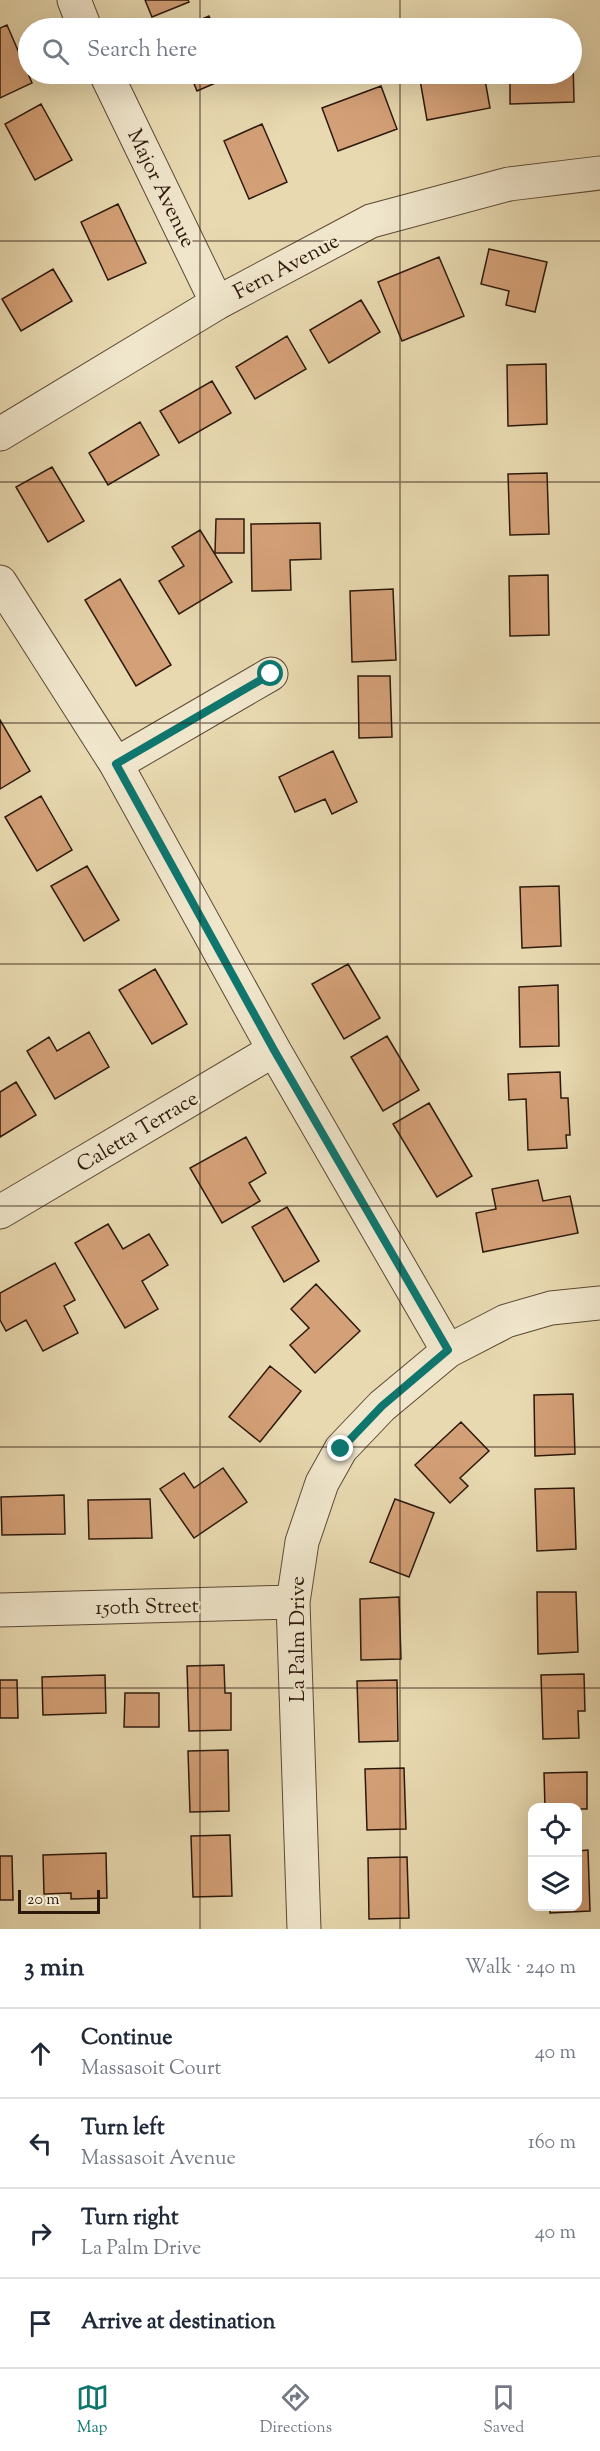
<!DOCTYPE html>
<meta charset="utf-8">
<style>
:root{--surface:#fff;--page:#f2f2f3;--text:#1f2937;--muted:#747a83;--line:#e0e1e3;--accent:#0f766e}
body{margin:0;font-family:"Sorts Mill Goudy",serif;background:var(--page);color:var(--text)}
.controls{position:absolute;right:18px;bottom:18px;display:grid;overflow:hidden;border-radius:12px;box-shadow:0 6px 24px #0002}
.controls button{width:54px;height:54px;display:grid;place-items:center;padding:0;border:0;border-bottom:2px solid var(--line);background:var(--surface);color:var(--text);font:30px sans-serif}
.scale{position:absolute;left:18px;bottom:15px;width:82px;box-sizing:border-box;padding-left:6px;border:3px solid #2d190c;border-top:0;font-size:16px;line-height:21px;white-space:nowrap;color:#2d190c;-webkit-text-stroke:4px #f0e6cc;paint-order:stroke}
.stop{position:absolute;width:18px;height:18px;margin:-14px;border:4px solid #0f766e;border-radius:50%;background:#fff}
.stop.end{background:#0f766e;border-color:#fff;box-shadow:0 2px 6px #0008}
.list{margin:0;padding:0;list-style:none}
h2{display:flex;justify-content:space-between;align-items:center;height:78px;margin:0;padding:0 24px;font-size:26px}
h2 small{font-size:20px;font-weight:400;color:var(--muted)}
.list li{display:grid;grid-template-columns:39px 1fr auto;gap:18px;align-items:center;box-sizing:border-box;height:90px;padding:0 24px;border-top:2px solid var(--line)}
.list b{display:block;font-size:22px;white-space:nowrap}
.list p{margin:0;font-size:20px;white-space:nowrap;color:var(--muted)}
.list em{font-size:20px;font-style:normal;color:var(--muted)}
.icon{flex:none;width:33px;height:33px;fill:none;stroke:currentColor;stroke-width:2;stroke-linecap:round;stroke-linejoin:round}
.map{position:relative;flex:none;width:600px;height:1929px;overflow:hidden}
.search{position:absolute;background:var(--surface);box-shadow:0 6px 24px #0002;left:18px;right:18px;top:18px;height:66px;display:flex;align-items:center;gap:15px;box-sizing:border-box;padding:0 21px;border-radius:33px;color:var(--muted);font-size:22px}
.sheet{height:438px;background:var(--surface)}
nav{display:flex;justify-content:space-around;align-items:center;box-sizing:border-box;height:84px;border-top:2px solid var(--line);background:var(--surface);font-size:16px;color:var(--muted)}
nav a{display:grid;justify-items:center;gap:3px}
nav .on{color:var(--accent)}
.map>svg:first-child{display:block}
</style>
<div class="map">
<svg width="600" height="1929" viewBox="0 0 600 1929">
<rect width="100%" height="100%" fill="#e8d9b0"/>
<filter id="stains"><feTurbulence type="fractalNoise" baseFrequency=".00333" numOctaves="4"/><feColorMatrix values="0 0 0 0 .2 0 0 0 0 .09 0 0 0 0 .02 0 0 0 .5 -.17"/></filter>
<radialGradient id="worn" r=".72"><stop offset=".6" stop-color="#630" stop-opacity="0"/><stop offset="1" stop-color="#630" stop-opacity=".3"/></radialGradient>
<path fill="#d4a077" stroke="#2d190c" stroke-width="1.5" d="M145 0H188L189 2 152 17Z
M209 16 215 28H181Z
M7 25 32 83 0 98V28Z
M573 61 574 102 510 104V74H572Z
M190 74H236L197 91Z
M447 74H484L490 108 427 120 420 80 447 76Z
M381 86 397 129 338 151 322 108Z
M41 104 72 160 35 180 5 124Z
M262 124 287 182 249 199 224 141Z
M118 204 146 263 108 280 81 222Z
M489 249 547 262 535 312 506 305 509 291 481 284Z
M439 257 464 316 402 341 378 282Z
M53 269 72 301 21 331 2 299Z
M361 300 380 332 329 363 310 330Z
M287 336 306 369 255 399 236 367Z
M546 364 547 424 508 426 507 365Z
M212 381 231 413 179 443 160 411Z
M140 422 159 455 108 485 89 453Z
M52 467 84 521 48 542 16 487Z
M547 473 549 534 510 535 508 474Z
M216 519H244V553H215Z
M320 523 321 559 290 560 291 590 252 591 251 524Z
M200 530 232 582 179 614 159 581 184 566 172 547Z
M548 575 549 635 510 636 509 576Z
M120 579 171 665 136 686 85 600Z
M393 589 396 660 352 662 350 591Z
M358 676H390L392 737 359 738Z
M0 720 30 771 0 789Z
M333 751 357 802 332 814 325 799 295 812 279 777Z
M41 796 72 850 37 871 5 817Z
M87 866 119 920 84 941 51 886Z
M559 886 561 946 522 948 520 887Z
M348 964 380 1018 344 1039 312 984Z
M155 969 187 1024 152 1044 119 990Z
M558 985 559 1046 520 1047 519 987Z
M89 1032 109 1067 55 1099 27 1051 49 1037 57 1051Z
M387 1036 419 1090 383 1111 351 1057Z
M560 1072 561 1098H568L570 1135H566L567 1148 528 1150 526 1099 509 1100 508 1074Z
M16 1082 36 1115 0 1137V1092Z
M429 1103 472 1176 437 1197 393 1124Z
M246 1137 266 1173 249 1183 260 1201 222 1223 190 1168Z
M538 1180 543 1201 570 1196 578 1233 483 1252 476 1213 496 1209 492 1189Z
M287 1207 319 1261 284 1282 252 1227Z
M108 1224 123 1249 149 1234 168 1265 142 1281 158 1309 125 1328 75 1243Z
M55 1263 75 1300 64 1306 78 1333 43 1351 26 1320 6 1331 0 1320V1293Z
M316 1284 360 1331 315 1373 290 1345 309 1328 291 1309Z
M270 1366 301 1391 260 1442 229 1417Z
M573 1394 575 1454 535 1456 534 1395Z
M461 1422 489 1451 460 1478 468 1486 450 1503 415 1465Z
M223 1468 247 1502 194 1538 160 1489 184 1473 194 1488Z
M574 1488 576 1549 537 1551 535 1489Z
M64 1495 65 1534 2 1535 1 1497Z
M150 1499 152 1538 89 1539 88 1500Z
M395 1499 434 1513 409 1577 370 1562Z
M537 1592H576L578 1652 538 1654Z
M399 1597 401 1659 361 1660 360 1599Z
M224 1665 225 1693H231V1730L189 1731 187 1666Z
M584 1674 585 1711H578L579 1738 543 1739 541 1675Z
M105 1675 106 1713 43 1715 42 1677Z
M0 1680H17L18 1718H0Z
M397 1680 398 1741 359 1742 357 1681Z
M125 1693H159V1727H124Z
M228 1750 229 1811 190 1812 188 1751Z
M404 1768 406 1829 367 1830 365 1769Z
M587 1772V1809H580L581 1836H578V1808H545L544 1773Z
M230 1835 232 1896 193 1897 191 1836Z
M588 1850 590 1911 550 1913V1906H578V1851Z
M106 1853 107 1898 71 1899V1893L44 1894 43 1855Z
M0 1856H12L13 1900H0Z
M407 1857 409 1918 369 1919 368 1858Z"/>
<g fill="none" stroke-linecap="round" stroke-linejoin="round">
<g stroke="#5c4935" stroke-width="35">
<path id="minor" d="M74 0 85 28
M106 74 217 303
M0 434 217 303 371 221 509 184 600 173
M0 582 116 764 274 1050 448 1351
M116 764 271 674
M0 1212 274 1050
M0 1610 293 1602
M304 1929 293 1602 302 1542 322 1483 341 1449 382 1406 448 1351 506 1321 551 1308 600 1303"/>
</g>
<use href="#minor" stroke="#f0e6cc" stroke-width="33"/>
</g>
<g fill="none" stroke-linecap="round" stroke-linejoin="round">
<path stroke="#0f766e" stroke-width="8" d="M271 674 116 764 274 1050 448 1350 382 1406 341 1449"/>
</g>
<path fill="none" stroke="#2d190c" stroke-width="1.5" stroke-opacity="0.55" d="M200 0V28M400 0V28M200 74V1929M400 74V1929M0 241H600M0 482H600M0 723H600M0 964H600M0 1206H600M0 1447H600M0 1688H600"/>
<g text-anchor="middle" stroke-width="4.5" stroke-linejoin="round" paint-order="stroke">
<g font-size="21" fill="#2d190c" stroke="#f0e6cc">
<text transform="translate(162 188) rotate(64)" y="7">Major Avenue</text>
<text transform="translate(286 266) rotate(-28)" y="7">Fern Avenue</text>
<text transform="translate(137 1131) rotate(-31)" y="7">Caletta Terrace</text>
<text transform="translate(147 1606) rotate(-1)" y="7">150th Street</text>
<text transform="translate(297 1639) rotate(-90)" y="7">La Palm Drive</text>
</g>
</g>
<rect width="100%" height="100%" filter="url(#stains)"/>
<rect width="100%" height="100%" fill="url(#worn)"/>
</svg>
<div class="controls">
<button><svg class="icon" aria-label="locate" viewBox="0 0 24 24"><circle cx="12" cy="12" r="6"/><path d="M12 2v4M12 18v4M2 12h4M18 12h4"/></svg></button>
<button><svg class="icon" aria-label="layers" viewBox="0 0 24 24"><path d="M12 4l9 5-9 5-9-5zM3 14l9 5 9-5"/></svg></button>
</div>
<div class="scale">20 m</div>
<div class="stop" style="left:271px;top:674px"></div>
<div class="stop end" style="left:341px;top:1449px"></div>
<div class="search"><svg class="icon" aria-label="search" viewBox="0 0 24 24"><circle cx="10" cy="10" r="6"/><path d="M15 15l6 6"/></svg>Search here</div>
</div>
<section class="sheet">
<h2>3 min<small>Walk · 240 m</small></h2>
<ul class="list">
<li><svg class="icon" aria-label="ahead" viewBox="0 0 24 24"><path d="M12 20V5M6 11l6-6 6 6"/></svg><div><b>Continue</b><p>Massasoit Court</p></div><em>40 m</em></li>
<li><svg class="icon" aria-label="left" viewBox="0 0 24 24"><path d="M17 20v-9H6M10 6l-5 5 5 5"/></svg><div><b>Turn left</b><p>Massasoit Avenue</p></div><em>160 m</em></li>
<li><svg class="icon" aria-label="right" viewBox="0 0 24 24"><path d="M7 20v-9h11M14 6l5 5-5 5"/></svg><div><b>Turn right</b><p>La Palm Drive</p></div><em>40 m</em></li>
<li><svg class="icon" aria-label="arrive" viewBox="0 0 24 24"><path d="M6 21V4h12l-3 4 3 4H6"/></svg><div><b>Arrive at destination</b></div></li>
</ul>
</section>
<nav>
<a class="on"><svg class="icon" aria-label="map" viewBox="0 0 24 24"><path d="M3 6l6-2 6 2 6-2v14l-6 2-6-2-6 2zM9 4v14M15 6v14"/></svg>Map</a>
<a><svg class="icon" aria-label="directions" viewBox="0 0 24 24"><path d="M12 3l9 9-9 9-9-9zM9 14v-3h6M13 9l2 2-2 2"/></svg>Directions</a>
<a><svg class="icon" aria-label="saved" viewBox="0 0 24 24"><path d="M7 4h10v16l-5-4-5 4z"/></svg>Saved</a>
</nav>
